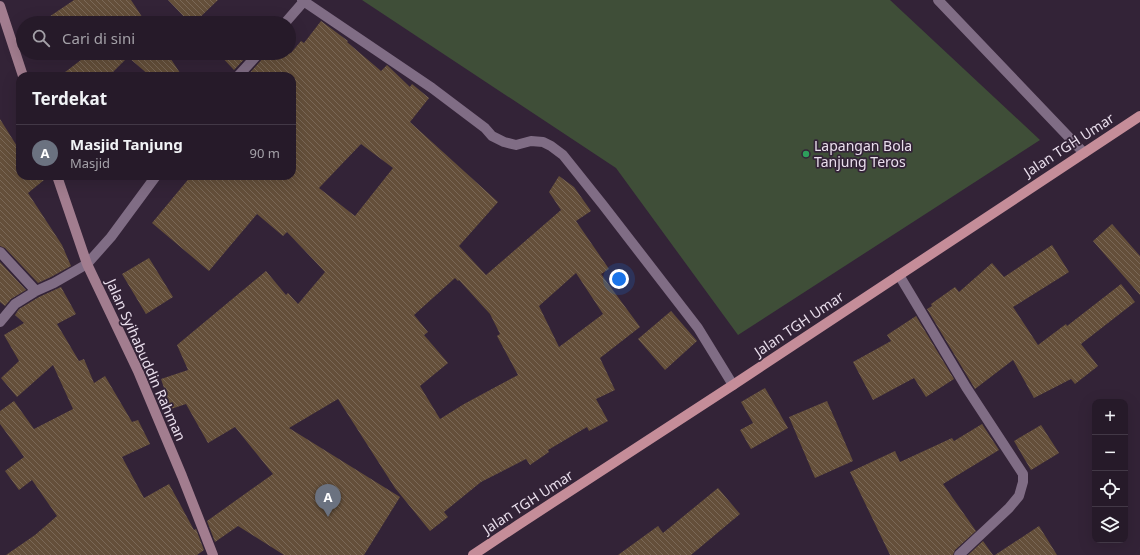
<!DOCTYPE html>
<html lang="id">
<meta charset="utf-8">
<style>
:root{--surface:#261a29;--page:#2e2331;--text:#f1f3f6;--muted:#a4a1a8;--line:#423846;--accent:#38d4a6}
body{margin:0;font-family:"Noto Sans",sans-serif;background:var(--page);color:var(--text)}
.controls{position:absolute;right:12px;bottom:12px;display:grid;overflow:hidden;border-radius:8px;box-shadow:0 4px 16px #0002}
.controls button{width:36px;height:36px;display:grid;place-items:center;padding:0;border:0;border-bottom:1px solid var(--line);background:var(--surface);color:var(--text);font:20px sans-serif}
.you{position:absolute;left:619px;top:279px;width:14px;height:14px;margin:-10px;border:3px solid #fff;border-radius:50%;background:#1a73e8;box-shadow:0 0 0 6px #1a73e833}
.badge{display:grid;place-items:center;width:26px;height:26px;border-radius:50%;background:var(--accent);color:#fff;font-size:13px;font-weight:700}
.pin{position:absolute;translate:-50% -33px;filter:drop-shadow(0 1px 2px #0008)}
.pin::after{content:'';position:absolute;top:21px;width:14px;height:12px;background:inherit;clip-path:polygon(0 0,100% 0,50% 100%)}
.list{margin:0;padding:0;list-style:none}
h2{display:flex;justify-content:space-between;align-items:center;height:52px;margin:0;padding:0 16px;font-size:17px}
h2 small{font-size:13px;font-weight:400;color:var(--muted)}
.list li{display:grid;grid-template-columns:26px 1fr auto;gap:12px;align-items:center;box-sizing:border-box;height:56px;padding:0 16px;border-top:1px solid var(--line)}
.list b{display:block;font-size:15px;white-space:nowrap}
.list p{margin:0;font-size:13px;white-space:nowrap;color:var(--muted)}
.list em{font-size:13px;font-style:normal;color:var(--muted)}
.icon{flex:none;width:22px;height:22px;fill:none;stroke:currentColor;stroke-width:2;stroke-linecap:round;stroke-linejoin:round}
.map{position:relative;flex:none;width:1140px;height:555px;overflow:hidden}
.search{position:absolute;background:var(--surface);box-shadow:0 4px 16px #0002;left:16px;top:16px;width:280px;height:44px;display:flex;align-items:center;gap:10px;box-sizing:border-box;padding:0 14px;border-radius:22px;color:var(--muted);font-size:15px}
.panel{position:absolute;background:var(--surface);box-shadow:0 4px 16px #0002;left:16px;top:72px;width:280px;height:108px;border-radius:12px}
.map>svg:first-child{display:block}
</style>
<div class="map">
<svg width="1140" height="555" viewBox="0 0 1140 555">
<defs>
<pattern id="building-back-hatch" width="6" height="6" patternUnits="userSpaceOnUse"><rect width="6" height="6" fill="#644f3a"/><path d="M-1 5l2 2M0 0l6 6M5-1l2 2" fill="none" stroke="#7a6857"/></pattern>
</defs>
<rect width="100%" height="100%" fill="#332337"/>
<path fill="#3f4e38" d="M362 0H890L1040 140 738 335 616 168Z"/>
<path fill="url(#building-back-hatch)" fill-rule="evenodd" d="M74 0H131L146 23H40Z
M168 0H218L194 23H190Z
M321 21 348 41 347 42 381 71 387 65 410 87 412 84 429 98 410 122 498 202 459 246 486 275 561 210 549 192 559 176 574 187 591 211 576 221 609 269 601 274 640 327 600 358 615 390 596 399 608 421 589 431 587 427 548 450 549 452 530 465 526 459 481 482 444 512 448 517 430 531 395 488 338 399 289 428 400 497 364 555H284L238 526 215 542 207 521 273 474 235 427 208 443 186 404 171 409 161 379 188 370 177 345 266 271 286 295 288 293 298 304 325 272 287 232 283 236 257 214 209 271 152 223 191 176H292V76H247L264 57 265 53H291L301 41 304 43ZM361 144 393 168 355 216 319 188ZM576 273 603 314 559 347 539 306ZM455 278 458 281 459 280 490 314 500 334 497 336 518 375 464 404 440 419 420 386 448 363 424 335 428 332 414 315Z
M90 53H167L182 76H150L128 57 109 76H60Z
M218 53H250L234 70Z
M0 119 20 151V176H49L28 193 62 245 71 266 51 277 38 283 5 248 0 246Z
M1112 224 1140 256V295L1093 241Z
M1052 245 1069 272 1013 307 1038 345 1066 324 1067 326 1121 284 1135 302 1081 344 1098 366 1075 384 1071 379 1034 398 1013 360 975 389 927 309 932 306 931 304 955 287 959 292 992 263 1004 277Z
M149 258 173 297 146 314 122 274Z
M0 262 26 290 11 299 5 306 0 302Z
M61 287 76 314 57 324 79 361 84 359 94 383 105 376 132 422 138 420 150 444 122 457 144 498 169 484 194 530 196 529 204 550 197 555H6L35 535 57 516 32 480 19 490 5 471 24 457 0 424V411L14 401 34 429 73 409 53 365 17 397 1 378 19 361 4 335 24 323 15 315 19 309 39 297Z
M671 311 697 341 665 370 638 339Z
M916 316 954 379 926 397 914 378 873 400 853 362 891 341 887 335Z
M765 388 788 428 751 449 740 430 753 423 741 402Z
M827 401 853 461 815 478 789 417Z
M982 424 999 450 943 484 976 531 955 550 953 555H890L850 472 895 451 900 462 952 438 954 441Z
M1041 425 1059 453 1031 470 1014 441Z
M718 488 740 514 691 555H618L658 526 663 533Z
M1039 526 1057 555H995Z
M983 541 993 555H968Z"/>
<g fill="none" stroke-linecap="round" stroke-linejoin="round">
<path stroke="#806d85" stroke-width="10" d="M302 0 432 88 485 128 492 136 504 142 516 145 531 141 543 142 551 146 563 155 603 205 698 328 733 385
M938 0 1084 153
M285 23 305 0
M238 76 259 53
M0 252 36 291
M899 275 966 387 1023 474V482L1019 496 1009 508 959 555
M0 322 15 304 36 291 54 283 87 264 111 237 156 176"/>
<path stroke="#a27d8f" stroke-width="10" d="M0 6 23 76
M57 176 87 264 138 371 182 476 213 555"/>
<path stroke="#c58d99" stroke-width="10" d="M473 555 518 525 733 385 1140 116"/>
</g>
<circle fill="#2e9e5b" stroke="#332337" stroke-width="1.5" cx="806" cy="154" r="4"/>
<g text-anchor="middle" stroke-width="3.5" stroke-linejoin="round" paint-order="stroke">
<g font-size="14" fill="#e9deec" stroke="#332337">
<text transform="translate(1069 145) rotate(-33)" y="5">Jalan TGH Umar</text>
<text transform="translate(799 324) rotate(-34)" y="5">Jalan TGH Umar</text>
<text transform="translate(146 360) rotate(66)" y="5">Jalan Syihabuddin Rahman</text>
<text transform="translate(528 502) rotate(-33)" y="5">Jalan TGH Umar</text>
</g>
<g font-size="14" fill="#e9deec" stroke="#332337" text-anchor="start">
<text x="814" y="151">Lapangan Bola<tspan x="814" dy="16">Tanjung Teros</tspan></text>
</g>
</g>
</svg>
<div class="controls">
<button>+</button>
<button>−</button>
<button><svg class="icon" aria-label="locate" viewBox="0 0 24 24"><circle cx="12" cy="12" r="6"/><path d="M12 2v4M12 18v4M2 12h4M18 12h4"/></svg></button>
<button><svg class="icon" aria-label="layers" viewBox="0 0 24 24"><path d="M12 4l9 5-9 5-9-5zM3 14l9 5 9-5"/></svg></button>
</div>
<div class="you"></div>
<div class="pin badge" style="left:328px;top:517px;background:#6b7280">A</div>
<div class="search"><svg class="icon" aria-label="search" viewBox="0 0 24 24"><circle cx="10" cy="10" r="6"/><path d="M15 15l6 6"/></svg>Cari di sini</div>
<section class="panel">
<h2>Terdekat<small></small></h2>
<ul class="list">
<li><span class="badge" style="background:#6b7280">A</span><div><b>Masjid Tanjung</b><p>Masjid</p></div><em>90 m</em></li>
</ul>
</section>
</div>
